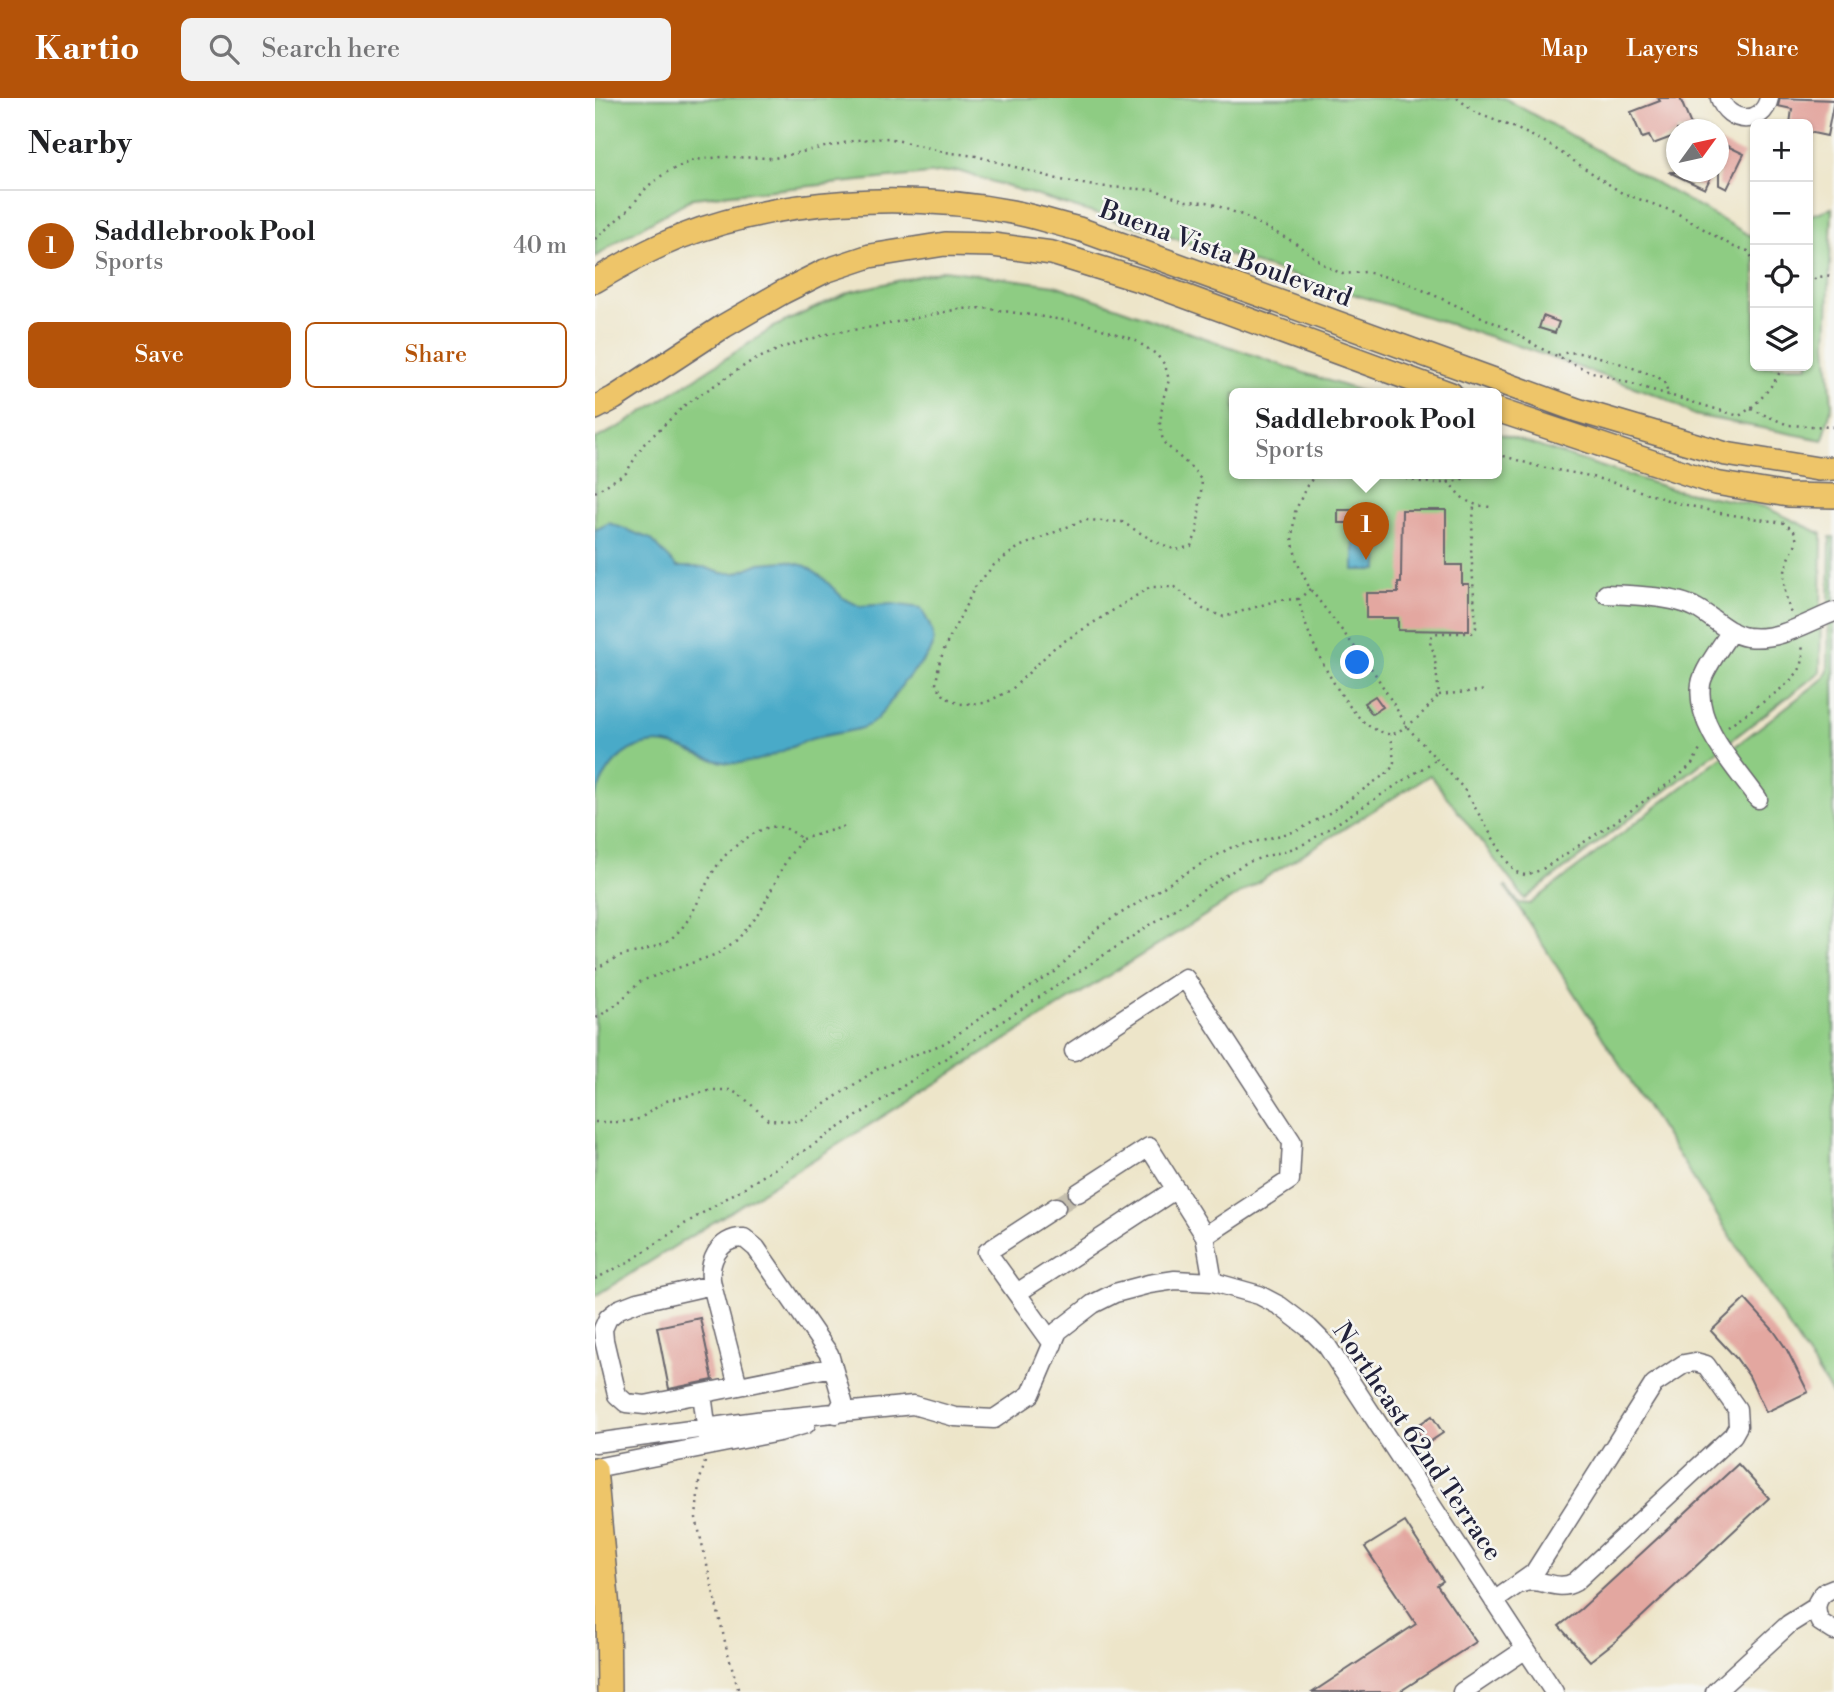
<!DOCTYPE html>
<meta charset="utf-8">
<style>
:root{--surface:#fff;--page:#f2f2f2;--text:#202124;--muted:#757577;--line:#e0e0e0;--accent:#b45309}
body{margin:0;font-family:"Libre Bodoni",serif;background:var(--page);color:var(--text)}
.controls{position:absolute;right:21px;top:21px;display:grid;overflow:hidden;border-radius:10px;box-shadow:0 2px 5px #0004}
.controls button{width:63px;height:63px;display:grid;place-items:center;padding:0;border:0;border-bottom:2px solid var(--line);background:var(--surface);color:var(--text);font:35px sans-serif}
.compass{position:absolute;left:1071px;top:21px;width:63px;height:63px;border-radius:50%;background:var(--surface);box-shadow:0 2px 5px #0004;rotate:57deg}
.you{position:absolute;left:763px;top:565px;width:24px;height:24px;margin:-18px;border:5px solid #fff;border-radius:50%;background:#1a73e8;box-shadow:0 0 0 10px #1a73e833}
.badge{display:grid;place-items:center;width:46px;height:46px;border-radius:50%;background:var(--accent);color:#fff;font-size:23px;font-weight:700}
.pin{position:absolute;translate:-50% -58px;filter:drop-shadow(0 2px 4px #0008)}
.pin::after{content:'';position:absolute;top:37px;width:24px;height:21px;background:inherit;clip-path:polygon(0 0,100% 0,50% 100%)}
.popup{position:absolute;left:634px;top:290px;width:273px;height:91px;box-sizing:border-box;display:grid;place-content:center;border-radius:10px;background:var(--surface);filter:drop-shadow(0 2px 5px #0005);font-size:23px;white-space:nowrap;color:var(--muted)}
.popup b{font-size:26px;color:var(--text)}
.popup::after{content:'';position:absolute;left:50%;top:100%;margin-left:-14px;border:14px solid transparent;border-top-color:var(--surface)}
.list{margin:0;padding:0;list-style:none}
h2{display:flex;justify-content:space-between;align-items:center;height:91px;margin:0;padding:0 28px;font-size:30px}
h2 small{font-size:23px;font-weight:400;color:var(--muted)}
.list li{display:grid;grid-template-columns:46px 1fr auto;gap:21px;align-items:center;box-sizing:border-box;height:112px;padding:0 28px;border-top:2px solid var(--line)}
.list b{display:block;font-size:26px;white-space:nowrap}
.list p{margin:0;font-size:23px;white-space:nowrap;color:var(--muted)}
.list em{font-size:23px;font-style:normal;color:var(--muted)}
.actions{display:flex;gap:14px;padding:21px 28px}
.actions a{flex:1;padding:16px 0;border:2px solid var(--accent);border-radius:10px;text-align:center;font-size:24px;color:var(--accent)}
.actions .main{background:var(--accent);color:#fff}
.icon{flex:none;width:38px;height:38px;fill:none;stroke:currentColor;stroke-width:2;stroke-linecap:round;stroke-linejoin:round}
.map{position:relative;flex:none;width:1239px;height:1594px;overflow:hidden}
header{display:flex;align-items:center;gap:42px;box-sizing:border-box;height:98px;padding:0 35px;background:var(--accent);color:#fff}
header strong{font-size:33px}
nav{display:flex;gap:38px;margin-inline-start:auto;font-size:24px}
.search{width:490px;height:63px;background:var(--page);display:flex;align-items:center;gap:18px;box-sizing:border-box;padding:0 24px;border-radius:10px;color:var(--muted);font-size:26px}
main{display:flex}
aside{flex:1;background:var(--surface)}
.map>svg:first-child{display:block}
</style>
<header>
<strong>Kartio</strong>
<div class="search"><svg class="icon" aria-label="search" viewBox="0 0 24 24"><circle cx="10" cy="10" r="6"/><path d="M15 15l6 6"/></svg>Search here</div>
<nav><a>Map</a><a>Layers</a><a>Share</a></nav>
</header>
<main>
<aside>
<h2>Nearby<small></small></h2>
<ul class="list">
<li><span class="badge">1</span><div><b>Saddlebrook Pool</b><p>Sports</p></div><em>40 m</em></li>
</ul>
<div class="actions"><a class="main">Save</a><a>Share</a></div>
</aside>
<div class="map">
<svg width="1239" height="1594" viewBox="0 0 1239 1594">
<rect width="100%" height="100%" fill="#f6f6f2"/>
<filter id="ink" filterUnits="userSpaceOnUse"><feTurbulence type="fractalNoise" baseFrequency=".0143" numOctaves="2"/><feDisplacementMap in="SourceGraphic" scale="14" xChannelSelector="R" yChannelSelector="G"/><feConvolveMatrix kernelMatrix="1 2 1 2 8 2 1 2 1" color-interpolation-filters="sRGB"/></filter>
<filter id="wash" filterUnits="userSpaceOnUse"><feTurbulence type="fractalNoise" baseFrequency=".00686" numOctaves="4" result="noise"/><feDisplacementMap in="SourceGraphic" scale="28" xChannelSelector="R" yChannelSelector="G"/><feGaussianBlur stdDeviation="1.57" result="paint"/><feColorMatrix in="noise" values="0 0 0 0 0 0 0 0 0 0 0 0 0 0 0 0 0 1.4 0 .05"/><feComposite in="paint" operator="in"/></filter>
<g filter="url(#wash)">
<rect width="100%" height="100%" fill="#ede5c9"/>
<path fill="#8ecc83" stroke="#58775f" stroke-width="2" d="M0 0H909L1156 138 1160 137V268H1213V118L1237 110 1232 246 1237 307 1228 342 1099 317 1070 300 915 245 363 73 98 100 21 144 0 160Z
M349 172 460 187 709 275 774 296H640V376H902V335L1076 391 1170 409 1227 436 1225 574 930 801 835 677 0 1198V341L28 327 181 228 254 194Z
M1235 439H1239V1299L910 788 924 805 935 806 1229 580 1233 573Z"/>
<path fill="#48aac8" stroke="#356682" stroke-width="2" d="M14 425 56 441 82 469H109L126 475H141L165 465 191 463 211 468 228 480 248 500 264 508 298 506 326 510C332 522 342 537 337 550 331 562 318 573 310 583 299 597 291 614 277 625 263 635 230 635 211 643 186 653 163 667 135 665 106 663 83 641 54 646 25 650 10 673 0 699V432Z
M759 436H790V451L783 452V472H759Z"/>
<g id="blocks">
<path fill="#e3a7a0" d="M1063 0H1085L1098 32H1082V37L1058 46 1054 38 1047 40 1036 14 1065 3Z
M1185 0 1239 2 1232 38 1213 34V26H1195L1197 11 1183 8Z
M1124 44 1149 56 1132 91 1124 87Z
M1074 74H1118L1110 91Z
M948 218 964 224 960 235 944 230Z
M743 412H758V425H743Z
M807 412H851V467H867V486H874V533L803 532V520H771V495H803V485H806V479Z
M780 598 788 609 777 616 769 605Z
M1150 1201 1179 1233 1192 1252 1213 1294 1171 1314 1154 1278 1141 1260 1116 1233Z
M105 1220 118 1282 74 1291 62 1229Z
M837 1318 848 1335 830 1347 820 1329Z
M1143 1366 1174 1400 1023 1541 995 1563 964 1528 986 1511Z
M810 1424 848 1483 842 1487 881 1544 804 1594H718L821 1526 770 1449Z"/>
</g>
</g>
<g filter="url(#ink)">
<use href="#blocks" fill-opacity="0" stroke="#69666d" stroke-width="2"/>
<g fill="none" stroke-linecap="round" stroke-linejoin="round">
<path stroke="#c4bead" stroke-width="18" stroke-dasharray="18 9" stroke-linecap="butt" d="M461 1109 483 1095"/>
<g stroke="#69666d" stroke-width="21">
<path id="minor" d="M1125 0C1133 26 1168 28 1174 0
M1011 496C1036 497 1080 498 1101 510 1118 519 1133 536 1152 539 1184 543 1211 525 1239 514
M1136 533C1128 546 1108 572 1106 586 1100 629 1141 669 1163 701
M479 953 590 880 697 1044 695 1082 610 1138 618 1184
M483 1095 554 1049 610 1138
M117 1187 143 1288
M422 1195 581 1091
M458 1246 392 1154 461 1109
M238 1269 50 1307 31 1305 22 1297 9 1242 8 1231 13 1220 24 1211 42 1204 117 1187C112 1166 123 1139 149 1140L161 1150 234 1256 248 1304 241 1316
M107 1296 113 1341
M0 1345 169 1322 318 1307 360 1319 399 1321 436 1296 463 1233 498 1206 520 1195 554 1186 580 1182 618 1184 664 1197 685 1208 714 1230 732 1248 959 1594
M0 1370 184 1334 211 1326
M1239 1490C1223 1495 1217 1508 1225 1524L1239 1533
M899 1503 939 1475 1059 1286 1089 1266 1100 1264 1111 1267 1142 1311 1143 1328 1138 1337 980 1484C961 1495 947 1478 927 1485
M867 1594 931 1551
M1120 1594 1194 1526 1221 1509"/>
</g>
<g stroke="#69666d" stroke-width="26">
<path id="major" d="M0 183C28 166 55 151 85 139 185 100 312 94 417 114 439 118 462 126 484 131L982 312 1131 356 1223 371 1239 370
M0 310 19 300 129 228 188 194 230 173 275 158 350 146 398 147 457 155 554 185 856 296
M902 312 1120 385 1193 397 1239 398
M0 1371 13 1511 14 1594"/>
</g>
<path stroke="#69666d" stroke-width="2.5" stroke-dasharray="2 5" stroke-linecap="butt" d="M862 0 881 15 920 30 950 44 1027 95 1080 114 1139 149 1153 153 1160 165
M0 141 34 111 53 88 70 75 99 62 127 59 179 60 262 42 293 40 349 54 381 58 466 82 499 88 560 92 591 103 612 104 647 117 699 144 731 168 747 176 771 174 808 183 915 232 945 250 994 273 1144 318C1163 307 1179 287 1188 268
M1213 185 1223 179 1239 177
M963 257C986 247 1038 271 1063 279L1069 284 1074 298
M1156 311 1193 327 1239 329
M902 356 945 369 990 377 1023 386 1079 404 1125 415 1189 425 1199 433 1202 443C1187 475 1185 481 1196 516
M721 376 711 389 700 414 697 440 702 464 715 491 779 574 813 630 869 691 911 762 921 774 930 777 946 772 1017 726 1084 678 1097 666 1106 650
M798 376C819 386 858 390 877 376
M853 383C867 401 872 407 896 409
M0 394 31 375 48 347 91 306 155 264 189 249 236 235 278 229 364 211 389 210 488 225 538 241 561 256 570 267 574 282 568 301 565 326 568 344 599 372 607 383 602 435 596 448 581 452 557 442 527 424 489 422 424 449 399 467 380 489 350 549 344 566 341 586 350 599 364 606 390 605 416 592 460 549 555 489H580L608 511 629 519 683 502 704 501
M715 491 704 501C709 536 744 603 771 626 779 632 787 634 796 637 818 627 829 614 844 597L839 554 835 547 837 537 843 535H877L881 530 876 450 879 408
M844 597 892 592
M1133 628C1152 614 1192 591 1204 572 1209 565 1209 553 1206 545
M207 741 251 728
M0 871C8 867 16 862 24 859 43 853 65 851 80 837 101 818 106 791 122 768 131 754 144 745 158 736 178 725 189 726 207 741L192 761 164 816 142 842 122 856 46 883 22 906 0 921
M0 1024H27L44 1021 71 1003 117 992H136L149 1000 173 1022 204 1023 281 972 350 945 398 911 459 875 504 829 599 770 635 750 702 733 736 714 795 673 799 664 796 637
M0 1181 37 1162 88 1127 207 1054 647 767C668 757 691 755 713 744L842 661
M110 1364 104 1385 101 1420 131 1548 144 1594"/>
<use href="#minor" stroke="#fff" stroke-width="18"/>
<use href="#major" stroke="#eec569" stroke-width="23"/>
</g>
</g>
<g text-anchor="middle" stroke-width="5" stroke-linejoin="round" paint-order="stroke">
<g font-size="26" fill="#22223b" stroke="#f6f6f2">
<text transform="translate(631 155) rotate(20)" y="9">Buena Vista Boulevard</text>
<text transform="translate(823 1343) rotate(56)" y="9">Northeast 62nd Terrace</text>
</g>
</g>
</svg>
<div class="controls">
<button>+</button>
<button>−</button>
<button><svg class="icon" aria-label="locate" viewBox="0 0 24 24"><circle cx="12" cy="12" r="6"/><path d="M12 2v4M12 18v4M2 12h4M18 12h4"/></svg></button>
<button><svg class="icon" aria-label="layers" viewBox="0 0 24 24"><path d="M12 4l9 5-9 5-9-5zM3 14l9 5 9-5"/></svg></button>
</div>
<svg class="compass" viewBox="-18 -18 36 36"><path d="M0-13l5 13h-10z" fill="#e53935"/><path d="M0 13l5-13h-10z" fill="#757577"/></svg>
<div class="you"></div>
<div class="pin badge" style="left:771px;top:462px">1</div>
<div class="popup"><b>Saddlebrook Pool</b>Sports</div>
</div>
</main>
